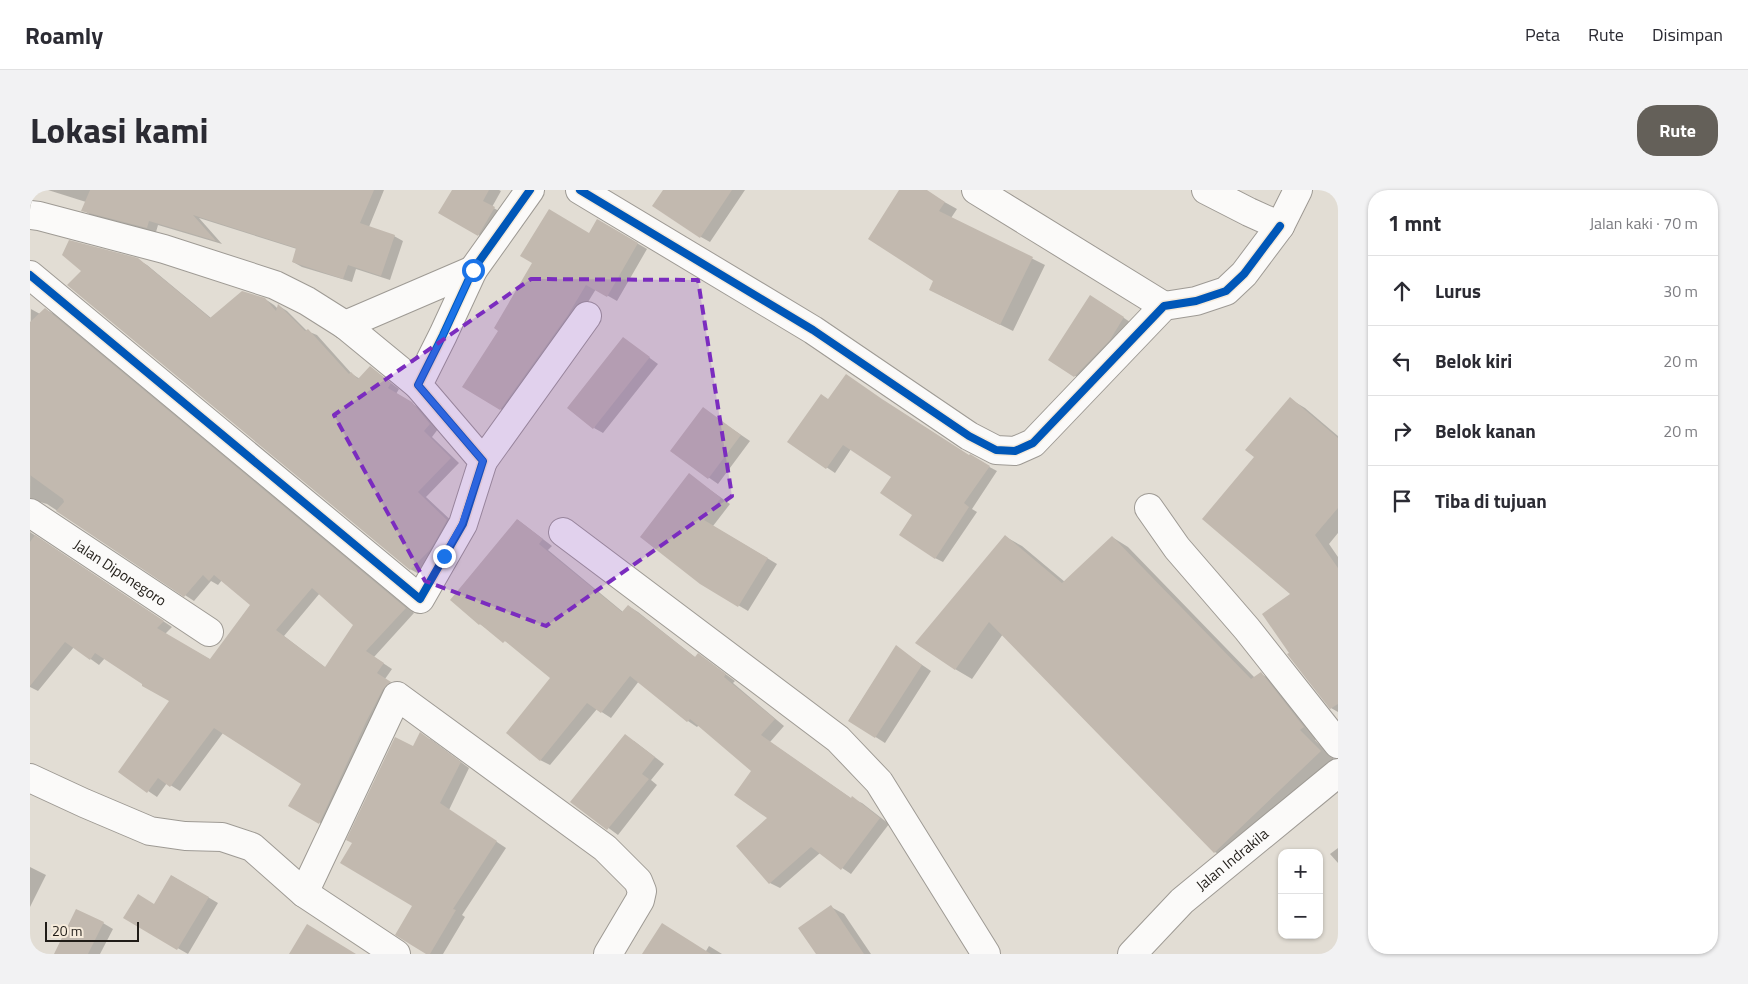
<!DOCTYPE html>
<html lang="id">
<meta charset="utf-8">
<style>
:root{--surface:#fff;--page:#f2f2f3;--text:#2b2b33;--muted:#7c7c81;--line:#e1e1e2;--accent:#646059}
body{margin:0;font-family:"Titillium Web",sans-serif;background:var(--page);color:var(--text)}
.controls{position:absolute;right:15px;bottom:15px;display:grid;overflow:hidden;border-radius:10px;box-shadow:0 1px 4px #0004}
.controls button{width:45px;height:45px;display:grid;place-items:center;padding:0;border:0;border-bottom:1px solid var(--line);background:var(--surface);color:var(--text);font:25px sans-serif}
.scale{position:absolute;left:15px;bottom:12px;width:94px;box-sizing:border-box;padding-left:5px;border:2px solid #201c17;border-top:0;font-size:14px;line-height:18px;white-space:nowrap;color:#201c17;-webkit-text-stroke:4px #f6ebdb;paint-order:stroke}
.stop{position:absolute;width:15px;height:15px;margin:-11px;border:4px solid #1a73e8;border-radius:50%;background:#fff}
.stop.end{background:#1a73e8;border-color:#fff;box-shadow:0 1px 5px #0008}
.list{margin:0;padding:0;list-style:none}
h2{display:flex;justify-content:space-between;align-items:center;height:65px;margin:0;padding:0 20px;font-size:21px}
h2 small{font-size:16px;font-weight:400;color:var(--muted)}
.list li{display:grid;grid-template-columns:32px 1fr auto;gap:15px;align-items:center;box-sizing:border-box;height:70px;padding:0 20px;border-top:1px solid var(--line)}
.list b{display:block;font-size:19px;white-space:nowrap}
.list em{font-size:16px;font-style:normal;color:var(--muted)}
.icon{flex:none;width:28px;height:28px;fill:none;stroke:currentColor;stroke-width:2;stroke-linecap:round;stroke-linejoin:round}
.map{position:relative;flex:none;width:1308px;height:764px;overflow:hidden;border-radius:20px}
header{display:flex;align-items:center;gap:30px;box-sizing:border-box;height:70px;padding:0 25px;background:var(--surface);border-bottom:1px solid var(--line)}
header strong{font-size:24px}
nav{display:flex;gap:28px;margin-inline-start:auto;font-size:18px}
.intro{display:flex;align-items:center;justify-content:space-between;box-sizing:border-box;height:120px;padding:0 30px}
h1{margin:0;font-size:35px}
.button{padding:12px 22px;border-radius:20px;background:var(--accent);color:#fff;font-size:18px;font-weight:700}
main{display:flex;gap:30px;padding:0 30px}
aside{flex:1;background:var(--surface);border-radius:20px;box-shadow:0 1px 4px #0004}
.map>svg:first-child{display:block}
</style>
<header>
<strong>Roamly</strong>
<nav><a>Peta</a><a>Rute</a><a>Disimpan</a></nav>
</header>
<div class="intro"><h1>Lokasi kami</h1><a class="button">Rute</a></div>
<main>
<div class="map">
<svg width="1308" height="764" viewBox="0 0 1308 764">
<rect width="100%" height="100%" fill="#e2ddd4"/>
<path fill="#0003" fill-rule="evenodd" d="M18 0H354L339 37 364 46 373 51 360 90 326 79 322 92 272 77 263 72 267 59 169 28 192 54 128 35 126 42 61 25 53 20 56 12Z
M423 0H469L471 1 462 17 474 24 458 50 410 22Z
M635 0H715L680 52 671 47Z
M893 0 927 19 921 28 1015 75 983 141 912 106 904 91Z
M568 30 617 59 587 111 566 99 547 130 480 225 434 196 560 44Z
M108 70 117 75 181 128 235 109 244 115 248 119 249 116 257 121 277 141 287 145 322 184 330 189 340 177 369 199 366 204 391 219 408 239 402 247 429 273 396 307 426 335 389 384 380 379Z
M1070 112 1103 134 1055 192 1020 170Z
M1 119 10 124 15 119 24 124 384 423 344 467 362 479 355 489 369 498 299 638 260 615 273 593 193 543 150 601 137 593 127 607 90 582 141 511 75 468 69 475 44 457 8 501 0 497V342L142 437 135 444 181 470 221 415 192 390 188 395 181 391 164 411 17 314 10 312 0 315ZM290 403 325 435 296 478 254 446Z
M594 149 628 174 573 243 564 238Z
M1260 209 1275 218 1308 246V343L1299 354 1308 367V522L1301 518 1261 463 1262 404 1226 267Z
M799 211 860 215 939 266 967 281 942 319 947 322 913 372 905 368 863 286 821 259 805 283 759 252Z
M673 219 720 251 688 294 641 261Z
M659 285 700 314 683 336 747 374 718 421 671 393Z
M488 330 522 356 518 360 593 422 598 416 608 422 666 468 669 465 678 471 705 491 703 493 754 536 740 552 822 609 832 613 859 634 821 684 790 663 750 698 740 693 739 628 723 581 669 535 667 537 658 531 609 491 581 528 567 519 520 575 510 570 522 488 484 457 450 434 422 410Z
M976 347 992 356 1035 392 1082 347 1098 357 1225 488 1231 484 1248 493 1290 546 1285 550 1306 571 1201 672 1185 662 973 444 942 489 925 479Z
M866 457 901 481 855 553 819 530Z
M400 549 439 578 419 620 476 658 432 725 435 727 413 764H398L384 716 383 558Z
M604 551 634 574 621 590 627 595 588 645 542 611Z
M1308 658V673L1300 664Z
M0 677 16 685 0 717Z
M142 686 188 713 158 764 95 728 124 715Z
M801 717 814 724 841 764H787Z
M73 733 83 739 70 764H38Z
M679 756 692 764H613L676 761Z"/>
<path fill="#c2b9af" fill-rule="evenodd" d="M60 0H344L330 33 365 45 351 86 318 75 313 89 262 72 266 58 163 25 186 51 119 31 117 38 51 21Z
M422 0H459L453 11 465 17 448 46 408 23Z
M633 0H702L670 48 622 16Z
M869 0H897L915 12 909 21 1003 67 970 135 899 100 903 91 838 49Z
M519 19 559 43 567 29 608 53 577 107 556 95 538 125 470 220 432 197 468 141 464 138 502 73 490 66Z
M39 50 108 68 180 128 212 101 235 108 246 121 248 114 275 141 278 139 319 184 321 182 328 189 340 176 361 193 358 198 382 212 400 234 394 241 421 268 388 302 417 330 401 359 380 380 37 95 51 81 32 65Z
M1060 105 1094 127 1080 150 1044 187 1018 170Z
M15 118 376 418 336 461 354 473 347 483 361 492 353 499 336 532 289 634 258 616 271 594 184 538 140 597 128 588 117 603 88 582 139 511 112 496V494L65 463 60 470 35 452 0 496V352L5 345 134 431 127 438 180 469 220 415 184 385 179 391 173 385 154 407 26 321 34 312 33 309 0 285V132ZM282 398 323 435 295 477 246 440Z
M593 147 620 167 563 239 537 218Z
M816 184 852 209 939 265 940 264 960 276 934 313 939 317 905 369 869 345 882 325 850 303 861 287 813 255 796 279 757 252 791 204 798 209Z
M1260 207 1308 248V318L1285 345 1308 378V514L1300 519 1257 464 1259 463 1232 424 1260 404 1172 329 1224 267 1215 260Z
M673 217 711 245 678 289 640 261Z
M659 283 691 308 674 330 738 368 708 417 670 394 610 347Z
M487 329 513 349 509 354 592 422 598 415 665 467 668 463 696 484 694 487 745 529 731 545 821 608 822 606 850 628 811 680 781 657 739 694 706 656 737 628 704 605 721 581 660 529 657 532 600 486 571 523 557 513 510 571 476 543 520 488 475 451 473 453 450 434 449 435 420 410Z
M975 345 1032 393 1082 346 1221 489 1231 482 1274 537 1270 540 1291 561 1184 663 959 432 925 480 885 453Z
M866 455 892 475 845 548 818 531Z
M390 542 431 572 410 613 467 651 423 719 426 720 400 764H396L365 745 382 716 310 673 322 653 316 650 365 547 383 556Z
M595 544 625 567 612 584 619 589 577 640 540 612Z
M141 685 179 707 147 760 93 728 108 704 124 714Z
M801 715 834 764H786L768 738Z
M46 719 74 732 58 764H24Z
M632 733 681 764H612Z
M277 734 326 764H259Z"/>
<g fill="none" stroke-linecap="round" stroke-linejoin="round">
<g stroke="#9e9a94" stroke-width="30">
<g id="minor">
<path d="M550 0 783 140 939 246 966 260 985 261 1003 253 1134 116 1166 111 1196 101 1214 84 1250 36"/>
<path d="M946 0 1134 116"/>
<path d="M1176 0 1219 22 1250 36 1268 0"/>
<path d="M0 25 9 26 134 59 245 95 277 111 315 135 388 195"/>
<path d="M0 85 390 409 433 334 453 271 388 195 413 145 443 80 500 0"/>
<path d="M315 135 443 80"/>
<path d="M453 271 557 126"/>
<path d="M1119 318 1147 358 1217 439 1308 554"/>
<path id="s1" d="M0 323 179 442"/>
<path d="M533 342 808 549 849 592 956 764"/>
<path d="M0 588 54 613 120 641 155 646 192 647 222 657 274 703 366 764"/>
<path d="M274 703 367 506 575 658 608 691 612 701 610 710 578 764"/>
<path id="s2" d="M1102 764 1152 711 1308 583"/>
</g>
</g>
<use href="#minor" stroke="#fbfaf9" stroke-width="28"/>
<g stroke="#f6ebdb" stroke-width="11">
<path id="cycleway" d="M550 0 783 140 939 246 966 260 985 261 1003 253 1134 116 1166 111 1196 101 1214 84 1250 36
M0 85 390 409 433 334 453 271 388 195 413 145 443 80 500 0"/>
</g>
<use href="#cycleway" stroke="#0057b8" stroke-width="8"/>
</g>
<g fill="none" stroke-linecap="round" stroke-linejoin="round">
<path stroke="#1a73e8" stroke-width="6" d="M414 366 432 334 453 271 388 195 413 145 443 80"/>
</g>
<path fill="#7b2cbf" fill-opacity="0.2" stroke="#7b2cbf" stroke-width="4" stroke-dasharray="10 6" stroke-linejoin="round" d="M501 89 668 90 702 306 516 436 395 391 304 225Z"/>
<g text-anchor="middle" stroke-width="4" stroke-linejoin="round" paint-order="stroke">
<g font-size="15" fill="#201c17" stroke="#f6ebdb">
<text dy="5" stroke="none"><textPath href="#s1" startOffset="108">Jalan Diponegoro</textPath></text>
<text dy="5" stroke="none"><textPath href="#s2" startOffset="138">Jalan Indrakila</textPath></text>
</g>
</g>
</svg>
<div class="controls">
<button>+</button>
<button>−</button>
</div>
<div class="scale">20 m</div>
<div class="stop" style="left:443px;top:80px"></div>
<div class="stop end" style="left:414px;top:366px"></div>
</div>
<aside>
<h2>1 mnt<small>Jalan kaki · 70 m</small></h2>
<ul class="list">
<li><svg class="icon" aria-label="ahead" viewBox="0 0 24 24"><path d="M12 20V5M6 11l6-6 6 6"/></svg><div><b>Lurus</b></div><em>30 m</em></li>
<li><svg class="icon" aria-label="left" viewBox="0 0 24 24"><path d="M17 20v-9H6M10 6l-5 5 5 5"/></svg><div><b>Belok kiri</b></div><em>20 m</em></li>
<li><svg class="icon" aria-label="right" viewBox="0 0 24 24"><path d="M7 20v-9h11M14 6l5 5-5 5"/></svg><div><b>Belok kanan</b></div><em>20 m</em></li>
<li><svg class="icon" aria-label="arrive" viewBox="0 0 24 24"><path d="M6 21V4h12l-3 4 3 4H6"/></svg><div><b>Tiba di tujuan</b></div></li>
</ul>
</aside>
</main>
